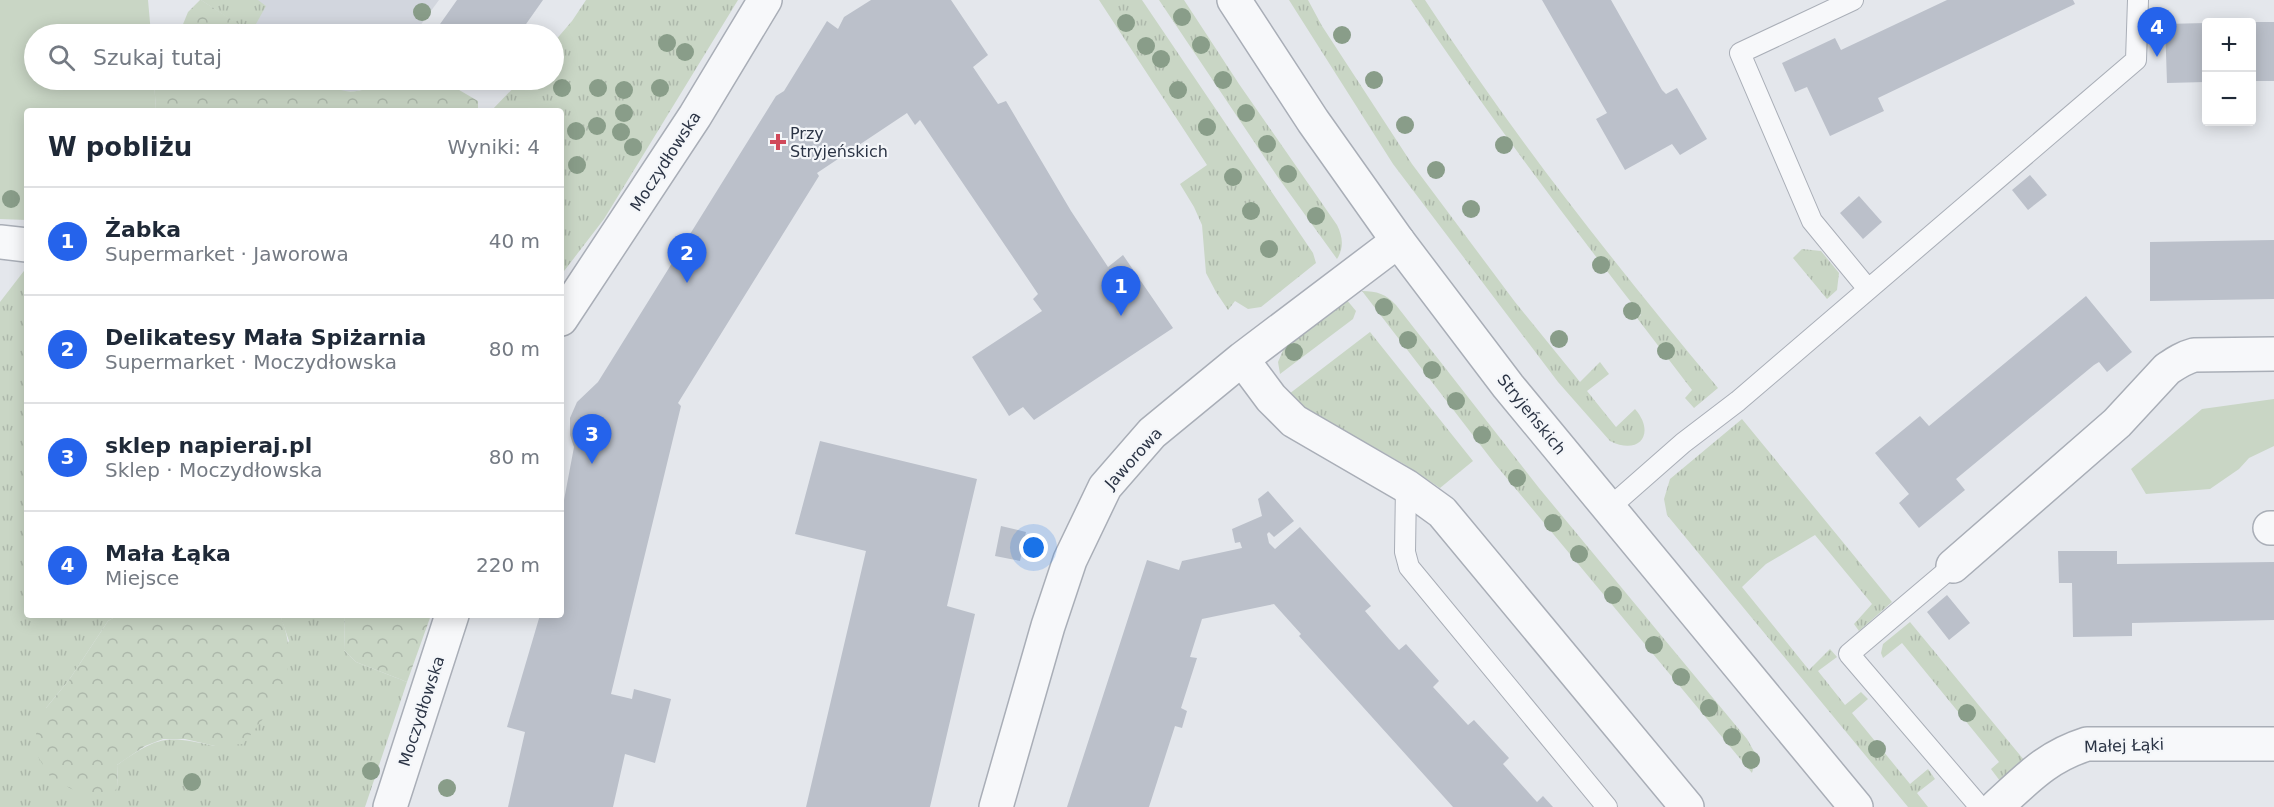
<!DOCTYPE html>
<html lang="pl">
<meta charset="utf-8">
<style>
:root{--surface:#fff;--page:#f6f6f7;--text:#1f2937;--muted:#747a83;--line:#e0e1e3;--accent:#2563eb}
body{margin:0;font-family:"DejaVu Sans",sans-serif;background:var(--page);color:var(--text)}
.controls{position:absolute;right:18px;top:18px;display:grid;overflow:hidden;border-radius:6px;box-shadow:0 3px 15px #0003}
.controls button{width:54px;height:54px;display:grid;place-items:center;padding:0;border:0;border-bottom:2px solid var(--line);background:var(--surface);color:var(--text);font:30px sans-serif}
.you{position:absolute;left:1034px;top:548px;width:21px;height:21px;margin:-15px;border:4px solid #fff;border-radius:50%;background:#1a73e8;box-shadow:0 0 0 9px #1a73e833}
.badge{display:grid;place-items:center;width:39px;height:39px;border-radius:50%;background:var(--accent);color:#fff;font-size:20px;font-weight:700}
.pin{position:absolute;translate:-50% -50px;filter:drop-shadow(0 2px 3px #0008)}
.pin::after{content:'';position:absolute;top:32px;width:21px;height:18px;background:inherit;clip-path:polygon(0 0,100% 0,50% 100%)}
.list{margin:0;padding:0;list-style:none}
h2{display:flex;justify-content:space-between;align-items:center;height:78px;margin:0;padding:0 24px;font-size:26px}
h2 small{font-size:20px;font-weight:400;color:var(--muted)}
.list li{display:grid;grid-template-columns:39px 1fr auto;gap:18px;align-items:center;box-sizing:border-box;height:108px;padding:0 24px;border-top:2px solid var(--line)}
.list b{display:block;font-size:22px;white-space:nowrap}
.list p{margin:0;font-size:20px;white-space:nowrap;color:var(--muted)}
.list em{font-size:20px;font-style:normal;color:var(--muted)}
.icon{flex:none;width:33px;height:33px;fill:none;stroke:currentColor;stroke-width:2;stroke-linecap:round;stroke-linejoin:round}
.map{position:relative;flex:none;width:2274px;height:807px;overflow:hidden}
.search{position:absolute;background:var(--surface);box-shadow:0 3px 15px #0003;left:24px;top:24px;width:540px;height:66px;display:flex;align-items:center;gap:15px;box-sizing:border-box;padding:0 21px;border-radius:33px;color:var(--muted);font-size:22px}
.panel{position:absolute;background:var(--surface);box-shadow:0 3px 15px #0003;left:24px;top:108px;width:540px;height:510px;border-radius:6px}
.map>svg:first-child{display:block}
</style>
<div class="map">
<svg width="2274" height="807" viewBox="0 0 2274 807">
<defs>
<pattern id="grass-tufts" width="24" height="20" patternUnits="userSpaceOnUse" patternTransform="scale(1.5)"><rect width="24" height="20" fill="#c9d6c5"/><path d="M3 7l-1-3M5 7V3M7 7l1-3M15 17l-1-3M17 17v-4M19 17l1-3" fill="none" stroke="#adb8ab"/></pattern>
<pattern id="forest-crowns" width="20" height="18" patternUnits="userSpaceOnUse" patternTransform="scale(1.5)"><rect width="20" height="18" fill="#c9d6c5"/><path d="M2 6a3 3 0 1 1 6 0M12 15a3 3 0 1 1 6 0" fill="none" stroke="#adb8ab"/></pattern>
</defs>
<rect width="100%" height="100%" fill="#e4e7ec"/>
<path fill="#d2d6de" d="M201 0H439L414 34H254Z
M324 80H382L379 84 357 91H341Z"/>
<path fill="url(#grass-tufts)" d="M201 0H258L266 6 251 33Z
M586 0H738L604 219 561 275V111H491L521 80H554V42L572 21Z
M1099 0H1142L1313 253 1316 263 1261 307 1248 309 1235 301 1228 310 1216 292 1206 273 1202 225 1194 207 1180 184 1207 165Z
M1159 0H1184L1239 84 1337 225C1343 237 1344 248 1337 259L1277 176Z
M1289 0H1308L1322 26 1412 164 1515 302 1580 382 1600 362 1609 374 1587 391 1616 427 1635 409C1656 433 1640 456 1610 441L1558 382 1393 164Z
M1411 0H1425C1514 137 1614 263 1718 388L1694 408 1685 398 1692 390 1637 318 1641 315C1560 211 1484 109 1411 0Z
M1802 249 1821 251 1839 273 1837 290 1827 299 1793 258Z
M27 267V615H118L108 621 69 680 46 708 118 787 117 765C159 736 165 735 215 746L289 641 280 615H345L344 650 356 662 407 682 365 807H0V302Z
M1362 291C1377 291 1386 294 1396 305L1539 488 1747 739 1756 755 1752 773 1495 464Z
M1346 299 1356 311 1353 319 1280 374 1278 362 1284 348Z
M1370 332 1473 461 1440 488 1404 464 1309 411 1289 394Z
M1742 419 1892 602 1859 631 1854 624 1872 604 1815 535 1766 564 1742 587 1809 670 1830 649 1837 657 1818 671 1845 705 1861 692 1868 699 1852 713 1910 784 1928 769 1935 779 1917 793 1928 807H1908L1667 515 1664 499 1670 479Z
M1910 622 2024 760 2000 781 1991 769 1999 762 1902 643 1883 658 1881 653 1883 644Z"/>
<path fill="url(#forest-crowns)" d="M200 0H201L254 34H179L188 12Z
M154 80H324C329 83 335 88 341 90 352 94 375 89 382 80H442L478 101V111H156Z
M118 615H280C303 670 277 703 243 744L215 746 185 739H163L145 746 117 765 118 787 110 796 79 793 51 778 37 755 36 729 46 708 69 680 108 621Z
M345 615H431L407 682 356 662 344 650Z"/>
<path fill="#c9d6c5" d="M0 0H148L151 34H34V80H154L156 111H27V220L0 219Z
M2274 399V446L2249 458 2239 469 2210 489 2146 494 2131 469 2202 409Z"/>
<path fill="#bbc0ca" d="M457 0H543L519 34H433Z
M871 0H951L988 55 973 67 998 104 1006 101 1071 211 1108 267 1123 255 1173 328 1034 420 1023 407 1009 416 972 357 1042 311 1033 299 1038 294 920 120 915 125 907 113 817 173 819 176 678 403 681 406 611 694 632 699 634 689 671 699 655 763 625 754 613 807H508L525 732 507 727 540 615H561V516L574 447 570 435V418L577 402 598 382 776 96 784 91 827 21 838 29 844 17Z
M1542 0H1611L1662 90 1666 94 1677 88 1707 139 1680 155 1672 144 1625 170 1596 119 1607 113Z
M1947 0H2073L2075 4 1878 98 1884 111 1830 136 1807 87 1795 92 1782 63 1835 38 1841 50Z
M2252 22H2274V81H2252Z
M2206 23V82L2167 83 2165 24Z
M2030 175 2047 195 2028 210 2012 190Z
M1859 196 1882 222 1863 239 1840 213Z
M2274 240V299L2150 301V242Z
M2086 296 2132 352 2107 372 2099 362 2094 365 1956 479 1965 490 1919 528 1899 503 1909 494 1875 453 1920 416 1929 426Z
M820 441 977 479 947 606 975 614 930 807H806L866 551 795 534Z
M1268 491 1294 521 1274 537 1269 532 1267 534 1269 543 1275 549 1300 527 1371 606 1365 611 1390 640 1399 650 1406 644 1439 681 1433 687 1468 725 1474 720 1509 758 1503 764 1528 792 1537 802 1543 796 1553 807H1453L1299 636 1301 634 1274 604 1202 619 1190 657 1197 658 1181 708 1187 711 1182 728 1175 726 1149 807H1067L1147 560 1179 570 1182 561 1242 548 1240 542 1235 543 1232 529 1262 516 1258 499Z
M1001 526 1026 532 1020 561 995 556Z
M2058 551H2117V564L2274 562V620L2132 623V636L2073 637 2072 583H2059Z
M1947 595 1970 623 1949 640 1927 612Z"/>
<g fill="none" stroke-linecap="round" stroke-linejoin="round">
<g stroke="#a9aeb7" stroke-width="22">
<path id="service" d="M1853 0 1740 53 1812 221 1868 289
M1406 486 1405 552 1409 567 1607 807
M1609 508 1683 443 1738 401 2136 60 2138 0
M1953 566 1849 654 1980 807"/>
</g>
<g stroke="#a9aeb7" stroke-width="36">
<path id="minor" d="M0 242 27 245
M561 319 695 116 765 0
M1242 359 1271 398 1294 421 1406 486 1442 512 1687 807
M2270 528H2274
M1953 566 2117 423 2167 369C2176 363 2183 358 2194 355L2274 354
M390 807 452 615
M996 807 1048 626 1070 560 1105 487 1152 433 1242 359 1398 241
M1996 807C2027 779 2046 757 2087 744H2274"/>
</g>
<g stroke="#a9aeb7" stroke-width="36">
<path id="tertiary" d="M1234 0 1313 121 1398 241 1508 386 1856 807"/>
</g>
<use href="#service" stroke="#f7f8fa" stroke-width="20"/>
<use href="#minor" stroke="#f7f8fa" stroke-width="33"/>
<use href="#tertiary" stroke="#f7f8fa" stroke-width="33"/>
</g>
<g fill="#899d89">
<circle cx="422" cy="12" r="9"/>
<circle cx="1182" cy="17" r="9"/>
<circle cx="1126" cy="23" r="9"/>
<circle cx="1342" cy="35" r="9"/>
<circle cx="667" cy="43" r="9"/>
<circle cx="1201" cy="45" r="9"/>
<circle cx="1146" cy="46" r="9"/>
<circle cx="685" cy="52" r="9"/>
<circle cx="1161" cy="59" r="9"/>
<circle cx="1223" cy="80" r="9"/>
<circle cx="1374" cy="80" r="9"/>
<circle cx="562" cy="88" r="9"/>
<circle cx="598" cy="88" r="9"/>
<circle cx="660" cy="88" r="9"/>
<circle cx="624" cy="90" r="9"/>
<circle cx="1178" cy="90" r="9"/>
<circle cx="624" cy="113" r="9"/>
<circle cx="1246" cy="113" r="9"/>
<circle cx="1405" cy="125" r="9"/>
<circle cx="597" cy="126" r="9"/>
<circle cx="1207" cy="127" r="9"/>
<circle cx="576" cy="131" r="9"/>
<circle cx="621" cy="132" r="9"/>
<circle cx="1267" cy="144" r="9"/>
<circle cx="1504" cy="145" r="9"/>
<circle cx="633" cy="147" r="9"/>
<circle cx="577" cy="165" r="9"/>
<circle cx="1436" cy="170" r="9"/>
<circle cx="1288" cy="174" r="9"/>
<circle cx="1233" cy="177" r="9"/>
<circle cx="11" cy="199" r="9"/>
<circle cx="1471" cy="209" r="9"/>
<circle cx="1251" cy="211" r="9"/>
<circle cx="1316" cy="216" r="9"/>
<circle cx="1269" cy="249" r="9"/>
<circle cx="1601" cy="265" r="9"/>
<circle cx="1384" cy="307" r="9"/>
<circle cx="1632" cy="311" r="9"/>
<circle cx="1559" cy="339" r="9"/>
<circle cx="1408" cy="340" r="9"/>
<circle cx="1666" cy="351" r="9"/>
<circle cx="1294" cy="352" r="9"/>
<circle cx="1432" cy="370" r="9"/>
<circle cx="1456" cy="401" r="9"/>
<circle cx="1482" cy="435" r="9"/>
<circle cx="1517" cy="478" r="9"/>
<circle cx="1553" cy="523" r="9"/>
<circle cx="1579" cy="554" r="9"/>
<circle cx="1613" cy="595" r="9"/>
<circle cx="1654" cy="645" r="9"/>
<circle cx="1681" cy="677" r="9"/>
<circle cx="1709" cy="708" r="9"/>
<circle cx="1967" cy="713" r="9"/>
<circle cx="1732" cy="737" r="9"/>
<circle cx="1877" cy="749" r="9"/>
<circle cx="1751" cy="760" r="9"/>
<circle cx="371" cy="771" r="9"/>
<circle cx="192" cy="782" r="9"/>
<circle cx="447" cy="788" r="9"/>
</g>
<path fill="#d1495b" stroke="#f4f6f9" stroke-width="2" d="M775 133h6v6h6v6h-6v6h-6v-6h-6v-6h6z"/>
<g text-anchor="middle" stroke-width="4.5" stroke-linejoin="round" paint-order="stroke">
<g font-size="16" fill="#2b3445" stroke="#f4f6f9" text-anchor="start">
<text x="790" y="139">Przy<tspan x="790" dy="18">Stryjeńskich</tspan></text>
</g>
<g font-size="16" fill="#2b3445" stroke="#f4f6f9">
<text transform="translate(665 161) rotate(-57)" y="6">Moczydłowska</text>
<text transform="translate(1532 414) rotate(51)" y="6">Stryjeńskich</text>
<text transform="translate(1133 458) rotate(-48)" y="6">Jaworowa</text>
<text transform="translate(421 711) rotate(-72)" y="6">Moczydłowska</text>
<text transform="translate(2124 745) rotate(-2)" y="6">Małej Łąki</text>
</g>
</g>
</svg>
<div class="controls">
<button>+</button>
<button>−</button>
</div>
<div class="you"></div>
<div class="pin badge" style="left:1121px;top:316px">1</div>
<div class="pin badge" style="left:687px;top:283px">2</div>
<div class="pin badge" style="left:592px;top:464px">3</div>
<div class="pin badge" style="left:2157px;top:57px">4</div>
<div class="search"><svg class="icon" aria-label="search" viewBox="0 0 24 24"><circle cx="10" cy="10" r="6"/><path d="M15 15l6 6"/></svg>Szukaj tutaj</div>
<section class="panel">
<h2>W pobliżu<small>Wyniki: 4</small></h2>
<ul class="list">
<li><span class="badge">1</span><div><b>Żabka</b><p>Supermarket · Jaworowa</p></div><em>40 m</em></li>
<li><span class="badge">2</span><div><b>Delikatesy Mała Spiżarnia</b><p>Supermarket · Moczydłowska</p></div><em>80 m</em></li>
<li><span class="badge">3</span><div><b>sklep napieraj.pl</b><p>Sklep · Moczydłowska</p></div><em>80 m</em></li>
<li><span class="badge">4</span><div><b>Mała Łąka</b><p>Miejsce</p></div><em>220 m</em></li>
</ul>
</section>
</div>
